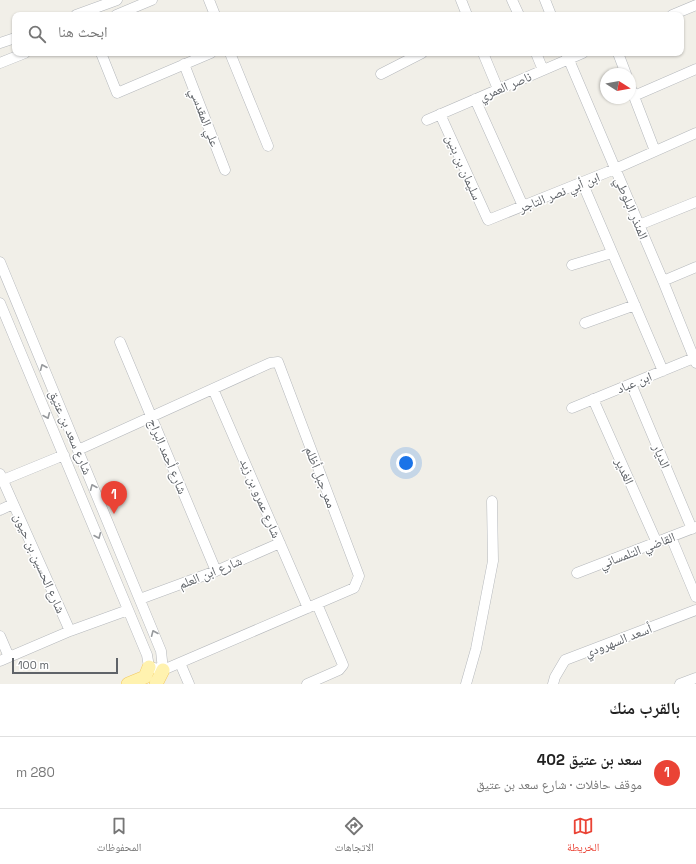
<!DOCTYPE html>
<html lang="ar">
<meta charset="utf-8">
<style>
:root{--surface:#fff;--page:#f2f2f2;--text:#222;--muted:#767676;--line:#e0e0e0;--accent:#ea4335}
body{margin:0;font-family:"Space Grotesk","Noto Naskh Arabic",sans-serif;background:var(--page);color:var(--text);direction:rtl}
.compass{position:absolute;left:600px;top:68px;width:36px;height:36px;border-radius:50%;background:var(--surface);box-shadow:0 1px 3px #0004;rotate:101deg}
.scale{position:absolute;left:12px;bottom:10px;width:106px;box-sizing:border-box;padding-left:4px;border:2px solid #5f6368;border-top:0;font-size:11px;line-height:14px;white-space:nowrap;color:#5f6368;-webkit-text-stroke:3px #fff;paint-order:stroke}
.you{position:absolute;left:406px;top:463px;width:14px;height:14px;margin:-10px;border:3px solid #fff;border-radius:50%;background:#1a73e8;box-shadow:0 0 0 6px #1a73e833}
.badge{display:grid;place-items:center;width:26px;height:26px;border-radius:50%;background:var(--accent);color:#fff;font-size:13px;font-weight:700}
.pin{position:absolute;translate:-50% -33px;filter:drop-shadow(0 1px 2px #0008)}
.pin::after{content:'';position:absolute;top:21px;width:14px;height:12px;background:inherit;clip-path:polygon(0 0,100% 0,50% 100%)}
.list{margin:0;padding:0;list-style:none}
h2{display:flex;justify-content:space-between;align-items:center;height:52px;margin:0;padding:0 16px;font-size:17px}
h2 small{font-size:13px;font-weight:400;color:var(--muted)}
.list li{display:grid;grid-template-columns:26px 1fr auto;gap:12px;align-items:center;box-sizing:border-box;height:72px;padding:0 16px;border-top:1px solid var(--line)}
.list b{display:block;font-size:15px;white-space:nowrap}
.list p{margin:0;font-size:13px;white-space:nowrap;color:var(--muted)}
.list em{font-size:13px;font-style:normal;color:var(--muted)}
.icon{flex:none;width:22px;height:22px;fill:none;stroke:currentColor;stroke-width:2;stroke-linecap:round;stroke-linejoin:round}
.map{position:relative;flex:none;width:696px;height:684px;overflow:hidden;direction:ltr}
.search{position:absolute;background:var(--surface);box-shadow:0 1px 3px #0004;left:12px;right:12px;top:12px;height:44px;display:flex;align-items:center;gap:10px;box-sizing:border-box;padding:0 14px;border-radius:8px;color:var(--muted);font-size:15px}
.sheet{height:124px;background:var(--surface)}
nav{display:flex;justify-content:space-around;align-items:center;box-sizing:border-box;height:56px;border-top:1px solid var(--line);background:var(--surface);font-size:11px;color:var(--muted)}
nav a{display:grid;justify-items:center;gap:2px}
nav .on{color:var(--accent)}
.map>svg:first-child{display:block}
</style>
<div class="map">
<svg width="696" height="684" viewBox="0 0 696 684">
<rect width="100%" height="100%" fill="#f1efe8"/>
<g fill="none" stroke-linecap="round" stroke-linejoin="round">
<g stroke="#b5b8bc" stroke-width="11">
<path id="minor" d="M209 0 215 15
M461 0 467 15
M512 0 519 15
M545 0 551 15
M76 15 117 0
M116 15 152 0
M672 15 696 5
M0 43 15 38
M101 53 117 93 211 53
M230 53 268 146
M483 53 498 89
M536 53 543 70
M566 53 663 281 696 363
M618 53 626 74
M0 63 25 53
M184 64 225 170
M381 74 422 53
M630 86 655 151
M634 96 696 69
M475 99 523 206
M440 114 488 220 615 169 696 133
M427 120 583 53
M582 182 663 371
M639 225 696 202
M0 262 161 651 163 670
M572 265 612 253
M663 281 696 267
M0 303 147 655 149 667 163 670 354 588 359 576 278 362 270 363 78 450
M585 323 635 305
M120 342 216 571
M631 384 692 529
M213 389 308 608
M593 399 657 543
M572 408 696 357
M0 474 70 631
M3 480 64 455
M0 510 13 504
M671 537 696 597
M577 573 696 527
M140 599 216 571 280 543
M0 636 9 657
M0 661 70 631 128 610
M180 663 189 684
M307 684 339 670 343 665 317 604
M466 684 476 649 493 561 492 501
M553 684 555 677 565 660 696 610
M680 684 696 678"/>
</g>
<g stroke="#f2c960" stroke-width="14">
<path id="major" d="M128 684 145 677 149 667
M156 684 163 670"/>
</g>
<use href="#minor" stroke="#fff" stroke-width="10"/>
<use href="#major" stroke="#fff2af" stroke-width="13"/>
</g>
<defs><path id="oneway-chevron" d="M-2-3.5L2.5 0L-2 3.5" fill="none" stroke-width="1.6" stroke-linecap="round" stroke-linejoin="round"/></defs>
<g stroke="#979a9d">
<use href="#oneway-chevron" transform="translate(43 367) rotate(-113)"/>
<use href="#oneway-chevron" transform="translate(47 416) rotate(67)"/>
<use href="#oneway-chevron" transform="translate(93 487) rotate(-113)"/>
<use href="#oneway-chevron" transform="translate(98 536) rotate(67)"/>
<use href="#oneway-chevron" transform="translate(154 633) rotate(-113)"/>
</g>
<g text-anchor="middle" stroke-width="3" stroke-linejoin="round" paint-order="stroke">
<g font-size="13" fill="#5f6368" stroke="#fff">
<text transform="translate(505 86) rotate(-23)" y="5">ناصر العمري</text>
<text transform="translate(205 117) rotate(69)" y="5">علي المقدسي</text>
<text transform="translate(464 167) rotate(66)" y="5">سليمان بن بنين</text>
<text transform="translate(559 192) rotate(-22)" y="5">ابن أبي نصر التاجر</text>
<text transform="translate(632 208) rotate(67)" y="5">المنذر البلوطي</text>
<text transform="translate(634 382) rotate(-22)" y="5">ابن عباد</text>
<text transform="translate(71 432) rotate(67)" y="5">شارع سعد بن عتيق</text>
<text transform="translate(168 456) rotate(67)" y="5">شارع أحمد البراج</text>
<text transform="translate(662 456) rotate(67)" y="5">الديار</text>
<text transform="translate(625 471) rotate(66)" y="5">الغدير</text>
<text transform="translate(321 477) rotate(69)" y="5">ممر جبل أظلم</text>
<text transform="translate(261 498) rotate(67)" y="5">شارع عمرو بن زيد</text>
<text transform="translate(637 550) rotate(-21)" y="5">القاضي التلمساني</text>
<text transform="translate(40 563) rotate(66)" y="5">شارع الحسين بن حيون</text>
<text transform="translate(210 572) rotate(-22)" y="5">شارع ابن العلم</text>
<text transform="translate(618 640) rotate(-21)" y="5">أسعد السهرودي</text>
</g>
</g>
</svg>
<svg class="compass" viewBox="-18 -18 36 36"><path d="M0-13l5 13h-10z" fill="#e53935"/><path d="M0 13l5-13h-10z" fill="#767676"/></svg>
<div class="scale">100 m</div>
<div class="you"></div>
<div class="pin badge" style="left:114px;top:514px">1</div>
<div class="search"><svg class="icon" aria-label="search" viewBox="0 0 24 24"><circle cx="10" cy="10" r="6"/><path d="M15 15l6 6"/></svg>ابحث هنا</div>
</div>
<section class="sheet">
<h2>بالقرب منك<small></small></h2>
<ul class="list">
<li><span class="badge">1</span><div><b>سعد بن عتيق 402</b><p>موقف حافلات · شارع سعد بن عتيق</p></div><em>280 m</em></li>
</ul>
</section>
<nav>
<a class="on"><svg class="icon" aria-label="map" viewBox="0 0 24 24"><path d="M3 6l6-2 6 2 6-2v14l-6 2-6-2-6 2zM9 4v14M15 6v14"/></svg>الخريطة</a>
<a><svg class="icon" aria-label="directions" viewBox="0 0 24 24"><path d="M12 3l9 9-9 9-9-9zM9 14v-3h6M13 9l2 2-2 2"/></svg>الاتجاهات</a>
<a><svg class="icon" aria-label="saved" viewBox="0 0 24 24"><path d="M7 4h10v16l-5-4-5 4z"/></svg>المحفوظات</a>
</nav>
